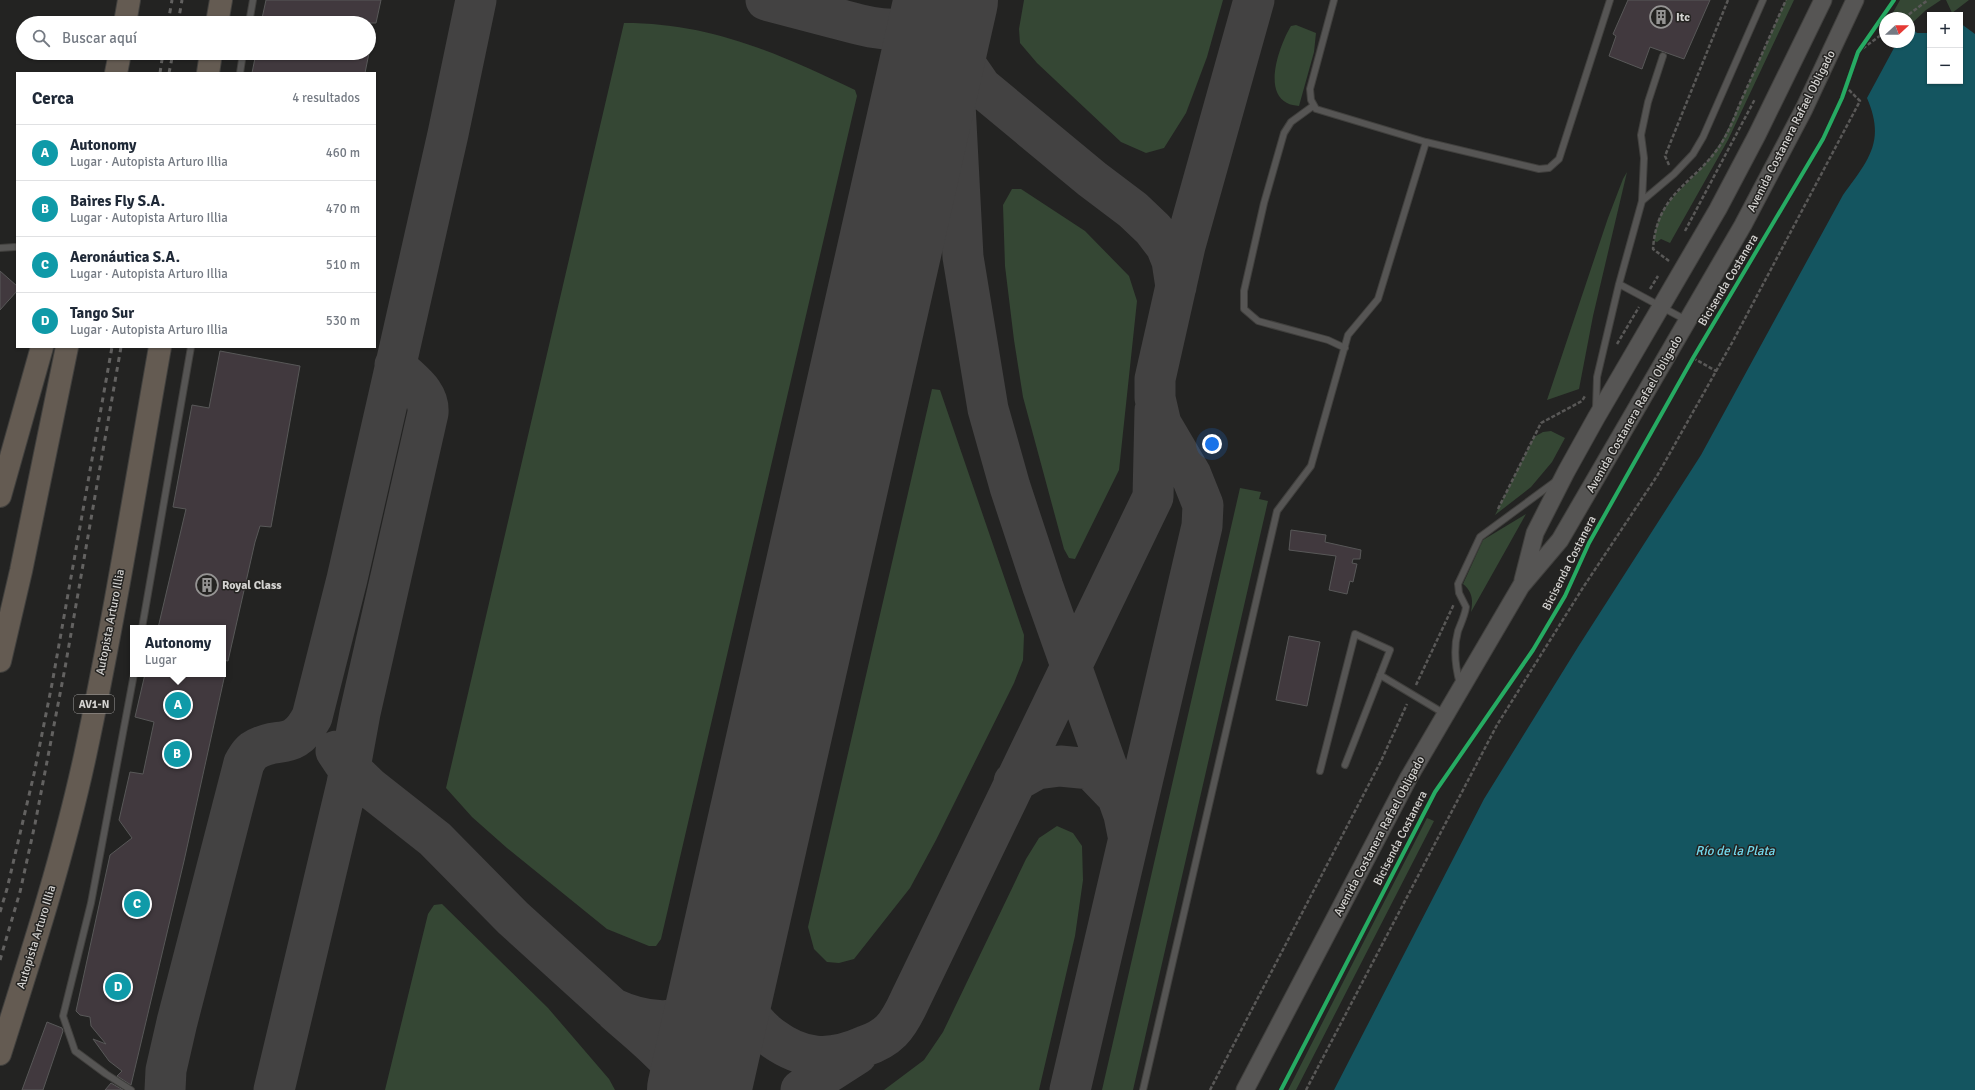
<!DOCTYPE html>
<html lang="es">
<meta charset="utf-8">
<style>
:root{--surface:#fff;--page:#f2f2f3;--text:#1f2937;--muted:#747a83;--line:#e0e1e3;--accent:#555a61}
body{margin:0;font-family:Signika,sans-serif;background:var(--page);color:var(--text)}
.controls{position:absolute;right:12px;top:12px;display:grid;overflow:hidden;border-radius:0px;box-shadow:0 1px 3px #0004}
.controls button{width:36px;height:36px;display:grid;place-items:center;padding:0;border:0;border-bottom:1px solid var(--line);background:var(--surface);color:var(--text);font:20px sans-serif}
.compass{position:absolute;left:1879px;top:12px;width:36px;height:36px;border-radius:50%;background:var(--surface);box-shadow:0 1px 3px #0004;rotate:69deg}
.you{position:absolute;left:1212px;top:444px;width:14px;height:14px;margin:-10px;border:3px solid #fff;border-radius:50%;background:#1a73e8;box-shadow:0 0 0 6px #1a73e833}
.badge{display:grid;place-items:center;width:26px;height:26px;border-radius:50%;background:var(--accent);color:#fff;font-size:13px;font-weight:700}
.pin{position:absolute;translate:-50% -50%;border:2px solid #fff;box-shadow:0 1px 4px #0006}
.popup{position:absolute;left:130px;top:625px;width:96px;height:52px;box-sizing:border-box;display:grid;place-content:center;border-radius:0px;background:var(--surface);filter:drop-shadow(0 1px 3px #0005);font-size:13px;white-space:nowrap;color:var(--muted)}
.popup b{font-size:15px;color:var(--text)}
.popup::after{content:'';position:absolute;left:50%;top:100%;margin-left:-8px;border:8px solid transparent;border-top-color:var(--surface)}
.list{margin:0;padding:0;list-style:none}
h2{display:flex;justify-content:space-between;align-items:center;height:52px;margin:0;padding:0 16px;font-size:17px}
h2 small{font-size:13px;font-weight:400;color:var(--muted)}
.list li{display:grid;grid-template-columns:26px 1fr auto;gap:12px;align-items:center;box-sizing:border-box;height:56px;padding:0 16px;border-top:1px solid var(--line)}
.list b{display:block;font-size:15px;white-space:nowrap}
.list p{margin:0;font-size:13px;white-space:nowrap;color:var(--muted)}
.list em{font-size:13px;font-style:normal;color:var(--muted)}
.icon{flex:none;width:22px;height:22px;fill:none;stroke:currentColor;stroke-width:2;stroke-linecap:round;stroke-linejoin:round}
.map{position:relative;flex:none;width:1975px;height:1090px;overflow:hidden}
.search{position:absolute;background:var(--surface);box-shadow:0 1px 3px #0004;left:16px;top:16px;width:360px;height:44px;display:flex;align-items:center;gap:10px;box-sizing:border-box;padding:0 14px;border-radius:22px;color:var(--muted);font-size:15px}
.panel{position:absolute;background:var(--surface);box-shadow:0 1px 3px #0004;left:16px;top:72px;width:360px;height:276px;border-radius:0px}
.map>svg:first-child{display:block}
</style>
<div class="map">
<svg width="1975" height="1090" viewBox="0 0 1975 1090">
<rect width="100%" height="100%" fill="#232322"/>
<path fill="#354734" d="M1024 0H1223L1207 57 1186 113 1164 148 1146 153 1121 142 1037 63 1020 43 1019 29Z
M1786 0H1794L1728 140 1670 243 1661 239 1657 242 1654 241C1657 203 1683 190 1705 164 1725 141 1735 114 1747 87 1760 58 1773 29 1786 0Z
M1900 0H1941L1926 10 1909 26V18H1890Z
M1946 0H1975L1960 15H1953Z
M624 23C711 23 777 53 855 90L857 96 661 939 656 946H649L607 929 507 848 472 817 446 788Z
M1296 25 1316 33 1314 52 1299 106C1295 105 1290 105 1287 103 1262 91 1281 42 1291 26Z
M1627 172 1593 316 1579 389 1547 400 1608 218 1623 179Z
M1012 189H1021L1085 231 1129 276 1137 301 1119 470 1075 559 1069 558 1064 549 1023 397 1014 340 1005 266 1003 205Z
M932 389 940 390 1024 635 1023 660 1014 683 936 840 910 888 854 959 839 963 827 962 814 949 808 927Z
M1551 431 1565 438 1552 462 1531 487 1495 515 1534 437 1543 432Z
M1240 488 1261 492 1259 499 1268 501 1133 1090H1102Z
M1526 514 1471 612C1473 601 1473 592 1463 584L1483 540Z
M1427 818 1434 821 1296 1090H1288Z
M1057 826 1073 833 1082 846 1083 880 1075 936 1039 1090H884L924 1060 943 1032 1026 859 1039 838Z
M442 904 548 1008 609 1079 615 1090H385L428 914 434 905Z"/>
<path fill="#145560" d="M1975 0V1090H1334L1484 799 1578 647 1701 455 1843 195C1868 160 1886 142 1867 98L1894 48 1898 42H1909V26L1917 33H1930V81H1960V15H1953Z"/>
<path fill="#232322" d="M1969 0H1975V34L1960 23V15H1953L1952 13Z"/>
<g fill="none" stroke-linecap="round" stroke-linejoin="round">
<path stroke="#434242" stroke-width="41" d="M766 0C788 6 811 12 834 18 873 28 916 44 941 0
M951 27 963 257 988 409 1010 487 1043 587 1124 815 1128 835
M955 41 963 61 981 87 1092 179 1133 210 1153 229 1166 246 1172 261 1176 287
M336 751 344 763 369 787 435 839 513 918 612 1008C642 1022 684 1030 709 1001 714 995 719 988 723 981
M1014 782 1037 769 1060 766 1091 769 1117 796
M735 930C733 958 732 978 744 1005 750 1017 760 1029 771 1037 802 1060 829 1062 865 1046 874 1043 884 1038 891 1031 899 1023 905 1011 910 1000L1153 497 1155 410
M615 1011C636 1030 680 1063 687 1090
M165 1090 166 1070 177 1022 244 763C246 760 249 754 253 751 279 734 292 754 312 717L347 579 391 386 448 134 476 0
M274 1090 347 784 360 713 428 413C430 391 408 380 395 365
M801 1090 857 1054
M1070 1090 1202 526 1203 505 1191 475 1161 424 1155 398V379L1185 246 1254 0"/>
<path stroke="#434242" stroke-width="104" d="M699 1090 946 0"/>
</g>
<path fill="#41393e" stroke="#585858" d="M266 0H381L376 23H261Z
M1628 0H1710L1684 59 1650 47 1642 69 1609 56 1616 36 1613 34Z
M256 53H369L365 73H252Z
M0 271 17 286V291L0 310Z
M220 351 300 366 271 527 260 526 255 542 228 661 223 660V628H158L186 509 173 507 192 405 209 408Z
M1291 530 1326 535 1325 542 1361 550 1360 559H1353L1352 563 1357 564 1353 582 1350 581 1347 594 1329 590 1336 556 1289 550Z
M1289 636 1320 642 1307 706 1276 700Z
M145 674H225L184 861 131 1085 117 1076 122 1071 109 1061 93 1039 106 1044 91 1026 90 1017 80 1015 76 1011 110 855 132 838 119 820 130 772 143 774 154 722 135 717Z
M47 1022 62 1028 63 1031 43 1090H22Z
M111 1083 123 1090H105Z"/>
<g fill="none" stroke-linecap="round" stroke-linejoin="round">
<g stroke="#41403e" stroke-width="8">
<path id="service" d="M1334 0 1310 89 1311 100 1316 109 1426 142 1539 169 1549 168 1559 159 1610 0
M249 23 253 0
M240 73 243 53
M1313 106 1291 122 1284 133 1264 203 1244 291V309L1258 321 1328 340 1345 348
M1642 201 1644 158 1641 135 1648 102 1663 56
M0 248 15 247
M1619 284 1686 320
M1596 408 1597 377 1619 284 1642 201 1674 174 1693 154 1703 137 1763 0
M142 628 191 347
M1380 675 1445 714
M1460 684C1455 666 1453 649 1458 631 1461 623 1465 615 1466 607L1459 593 1458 584 1480 537 1556 481
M1320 771 1355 634 1390 650 1345 765
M131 1090 106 1074 75 1051 63 1016 91 903 134 674
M1143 1090 1277 511 1311 466 1348 335 1378 299 1426 142"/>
</g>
<g stroke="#41403e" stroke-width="19">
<path id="secondary" d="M1523 580 1535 533 1566 472 1596 418 1718 209 1757 135 1823 0
M1245 1090 1409 777 1521 586 1560 540 1743 225 1804 109 1855 0"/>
</g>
<g stroke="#41403e" stroke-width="24">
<path id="motorway" d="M125 23 129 0
M217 23 221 0
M116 73 120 53
M208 73 211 53
M0 496 42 347
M0 661 21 571 67 347
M0 1054C31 956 63 857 85 756 114 621 136 483 160 347"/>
</g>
<path stroke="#595857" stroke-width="2.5" stroke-dasharray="4 2" stroke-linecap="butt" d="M1904 18 1928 0
M1858 52 1885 32
M1669 165 1665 156 1728 0
M1685 231 1755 99
M1669 261 1653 249C1657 188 1701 182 1725 137 1733 123 1738 107 1745 92 1759 61 1772 31 1786 0
M1650 289 1658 276
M1617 344 1639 307
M1693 358 1716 371
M1498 509 1541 423 1582 401 1585 396
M1416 685 1454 604
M1210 1090 1381 761 1407 704
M1306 1090 1497 725 1584 586 1657 476 1733 341 1860 101 1846 87"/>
<use href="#service" stroke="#565554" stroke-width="6"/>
<use href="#secondary" stroke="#565554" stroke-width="17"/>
<use href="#motorway" stroke="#645b52" stroke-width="22"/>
<path stroke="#636261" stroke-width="3" stroke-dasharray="5 5" stroke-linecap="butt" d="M168 23 172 0
M178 23 182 0
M160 73 163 53
M169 73 173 53
M0 912 7 889 34 774 52 684 112 347
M0 960 20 892 35 824 65 668 121 347"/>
<g stroke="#242321" stroke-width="6">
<path id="cycleway" d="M1281 1090 1435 792 1533 650 1565 596 1589 543 1693 358 1823 139 1842 98 1858 52 1894 0"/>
</g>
<use href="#cycleway" stroke="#26ab63" stroke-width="4"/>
</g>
<defs>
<g id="building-ring" transform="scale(1.15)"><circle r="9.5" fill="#242321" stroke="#969594" stroke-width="1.5"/><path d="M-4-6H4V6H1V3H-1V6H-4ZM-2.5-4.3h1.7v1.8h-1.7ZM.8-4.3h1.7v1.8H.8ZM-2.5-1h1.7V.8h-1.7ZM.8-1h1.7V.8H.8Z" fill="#969594"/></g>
</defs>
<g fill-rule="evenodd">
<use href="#building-ring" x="1661" y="17"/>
<use href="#building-ring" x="207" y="585"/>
</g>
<g text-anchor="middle" stroke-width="3" stroke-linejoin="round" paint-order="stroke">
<rect fill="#242321" stroke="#9f9e9c" stroke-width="1" x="74" y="695" width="40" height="18" rx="3"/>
<g font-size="11" font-weight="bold" fill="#d4d3d1">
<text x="94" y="708">AV1-N</text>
</g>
<g font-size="12" font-weight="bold" fill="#d4d3d1" stroke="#242321" text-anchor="start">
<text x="1676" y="21">Itc</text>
<text x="222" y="589">Royal Class</text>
</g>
<g font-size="12" fill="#d4d3d1" stroke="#242321">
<text transform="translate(1791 131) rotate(-63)" y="4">Avenida Costanera Rafael Obligado</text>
<text transform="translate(1728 280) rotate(-59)" y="4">Bicisenda Costanera</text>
<text transform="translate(1634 414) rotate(-60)" y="4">Avenida Costanera Rafael Obligado</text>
<text transform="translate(1569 563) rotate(-63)" y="4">Bicisenda Costanera</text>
<text transform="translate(110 622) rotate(-79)" y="4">Autopista Arturo Illia</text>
<text transform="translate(1379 836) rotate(-62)" y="4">Avenida Costanera Rafael Obligado</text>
<text transform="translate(1400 838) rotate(-63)" y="4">Bicisenda Costanera</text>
<text transform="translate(36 937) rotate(-73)" y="4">Autopista Arturo Illia</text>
</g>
<g font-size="13" font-style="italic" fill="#72d8ec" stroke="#242321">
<text x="1735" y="855">Río de la Plata</text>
</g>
</g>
</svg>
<div class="controls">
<button>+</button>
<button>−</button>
</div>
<svg class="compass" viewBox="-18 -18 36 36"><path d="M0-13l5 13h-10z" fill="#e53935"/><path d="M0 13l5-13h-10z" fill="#747a83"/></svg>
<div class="you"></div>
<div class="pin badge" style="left:178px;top:705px;background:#0f9aa8">A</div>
<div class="popup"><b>Autonomy</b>Lugar</div>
<div class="pin badge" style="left:177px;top:754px;background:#0f9aa8">B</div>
<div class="pin badge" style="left:137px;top:904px;background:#0f9aa8">C</div>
<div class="pin badge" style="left:118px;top:987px;background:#0f9aa8">D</div>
<div class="search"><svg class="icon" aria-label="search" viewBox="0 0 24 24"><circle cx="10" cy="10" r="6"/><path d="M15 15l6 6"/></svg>Buscar aquí</div>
<section class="panel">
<h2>Cerca<small>4 resultados</small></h2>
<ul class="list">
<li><span class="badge" style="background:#0f9aa8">A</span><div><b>Autonomy</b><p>Lugar · Autopista Arturo Illia</p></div><em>460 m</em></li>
<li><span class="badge" style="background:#0f9aa8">B</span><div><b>Baires Fly S.A.</b><p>Lugar · Autopista Arturo Illia</p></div><em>470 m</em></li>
<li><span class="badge" style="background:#0f9aa8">C</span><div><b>Aeronáutica S.A.</b><p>Lugar · Autopista Arturo Illia</p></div><em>510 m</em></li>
<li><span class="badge" style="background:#0f9aa8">D</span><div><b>Tango Sur</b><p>Lugar · Autopista Arturo Illia</p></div><em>530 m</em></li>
</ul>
</section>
</div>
